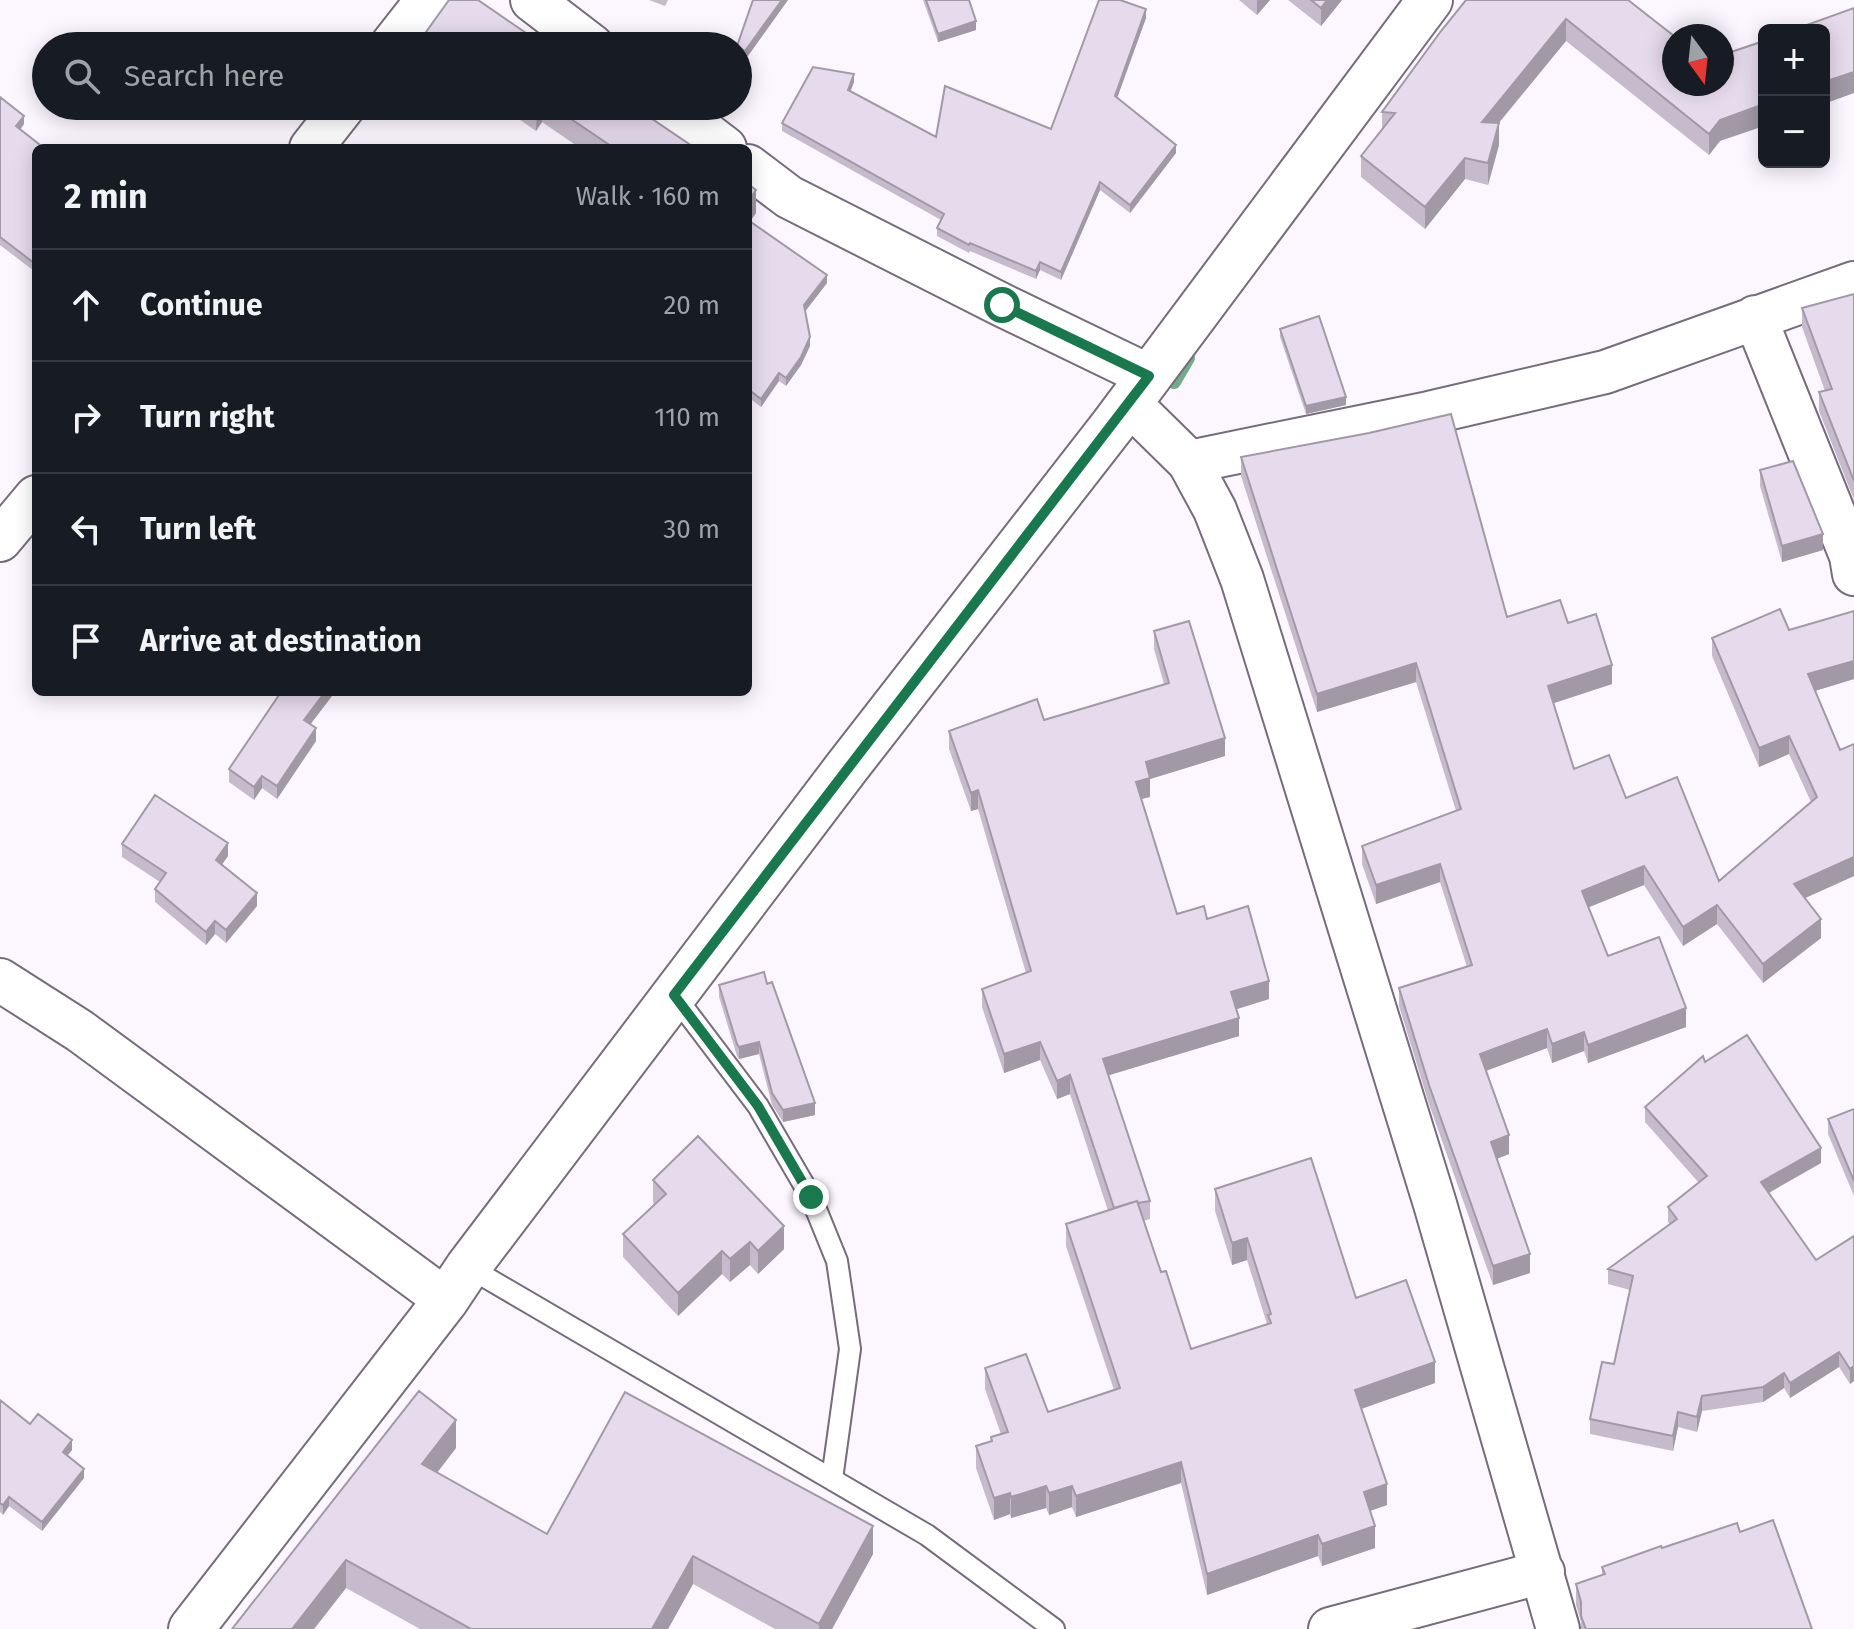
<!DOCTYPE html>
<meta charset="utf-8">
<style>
:root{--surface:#171b24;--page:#242831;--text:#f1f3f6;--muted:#9ea1a6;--line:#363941}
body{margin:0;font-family:"Fira Sans",sans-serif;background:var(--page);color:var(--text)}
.controls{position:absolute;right:24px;top:24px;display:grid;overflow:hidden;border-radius:12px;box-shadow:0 4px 20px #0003}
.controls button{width:72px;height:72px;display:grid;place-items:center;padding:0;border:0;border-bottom:2px solid var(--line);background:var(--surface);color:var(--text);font:40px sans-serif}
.compass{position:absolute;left:1662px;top:24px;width:72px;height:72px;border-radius:50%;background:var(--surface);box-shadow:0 4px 20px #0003;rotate:165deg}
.stop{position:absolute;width:24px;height:24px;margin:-18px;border:6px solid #19784e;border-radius:50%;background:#fff}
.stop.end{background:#19784e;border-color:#fff;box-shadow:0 2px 8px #0008}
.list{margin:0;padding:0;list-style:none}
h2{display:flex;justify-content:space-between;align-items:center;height:104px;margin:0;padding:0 32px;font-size:34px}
h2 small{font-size:26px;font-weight:400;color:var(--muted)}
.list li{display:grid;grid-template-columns:52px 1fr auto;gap:24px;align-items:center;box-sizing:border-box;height:112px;padding:0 32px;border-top:2px solid var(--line)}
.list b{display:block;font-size:30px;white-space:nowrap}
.list em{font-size:26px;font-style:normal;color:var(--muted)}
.icon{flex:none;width:44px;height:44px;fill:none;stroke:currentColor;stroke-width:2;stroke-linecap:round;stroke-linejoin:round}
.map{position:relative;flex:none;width:1854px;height:1629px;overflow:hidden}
.search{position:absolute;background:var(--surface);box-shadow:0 4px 20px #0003;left:32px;top:32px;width:720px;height:88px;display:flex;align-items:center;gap:20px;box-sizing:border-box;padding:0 28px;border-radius:44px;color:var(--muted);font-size:30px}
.panel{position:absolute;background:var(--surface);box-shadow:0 4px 20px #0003;left:32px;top:144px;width:720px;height:552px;border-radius:12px}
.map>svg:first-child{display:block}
</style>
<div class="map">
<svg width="1854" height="1629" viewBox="0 0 1854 1629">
<rect width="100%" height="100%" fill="#fcf7ff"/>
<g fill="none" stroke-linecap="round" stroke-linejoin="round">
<path stroke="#72ac8c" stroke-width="14" d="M1174 382 1188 358"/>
<g stroke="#766c7c" stroke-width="24">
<path id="lane" d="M674 995 758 1106 811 1197 837 1261 850 1349 832 1479
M468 1267 927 1535 1054 1629"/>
</g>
<g stroke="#766c7c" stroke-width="46">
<path id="street" d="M532 0 592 46
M391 46 427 0
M670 106 725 148
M311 148 344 106
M748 166 789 197 1002 305 1149 376
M1755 317 1851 556 1854 574
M1129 403 1189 462 1215 510 1242 579 1435 1204 1558 1629
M1189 462 1429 413 1605 372 1854 283
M0 540 36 497
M0 980 80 1031 446 1300
M1330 1629 1543 1572"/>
</g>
<g stroke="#766c7c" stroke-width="48">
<path id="secondary" d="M191 1629 446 1300 468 1267 847 767 1113 425 1430 0"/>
</g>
<use href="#lane" stroke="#fff" stroke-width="20"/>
<use href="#street" stroke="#fff" stroke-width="42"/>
<use href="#secondary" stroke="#fff" stroke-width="44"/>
</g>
<path fill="#c6bbcc" d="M649 0H668L665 6Z
M753 0H788L745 60 738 56V46Z
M923 0H969L976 30 938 42Z
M1239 0H1270L1257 15Z
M1288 0H1342L1321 26Z
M1628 0 1720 141 1709 155 1566 41 1499 123V145L1488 185 1465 179 1425 229 1361 177V156L1382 130V112L1441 31Z
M1146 18 1117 97 1176 153 1130 213 1100 190 1061 280 1040 270 1036 279 970 251 969 253 937 236V228L941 220 782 131V123L854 82 850 92 936 137 1051 129Z
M426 32 545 46H426Z
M0 97 24 124 20 130 44 148 34 271 0 245Z
M500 106H633L695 148H580L542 122 536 131Z
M748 184 756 213 750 221 827 283 805 311 810 346 801 365 786 386 779 381 761 407 748 397Z
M1854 294V500L1819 411V392L1825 391 1802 327V308Z
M1280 329 1346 405 1306 414 1280 337Z
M1241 457 1507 617 1568 623 1612 684 1554 703 1574 769 1626 798 1719 881 1811 802 1789 754 1759 767 1712 656V638L1789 630 1854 611V679L1815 691 1840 750 1854 744V876L1805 898 1821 938 1763 983 1717 924 1683 946 1644 885 1588 907 1608 956 1686 1027 1588 1063 1584 1051 1552 1063 1547 1048 1486 1071 1509 1154 1497 1159 1530 1273 1493 1285 1429 1104 1399 1006V988L1467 967 1440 882 1376 904 1362 864V846L1456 811 1416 682 1317 712 1241 476Z
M1760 470 1823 550 1782 562 1760 486Z
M1154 631 1225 756 1150 779V797L1142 799 1177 914 1207 919 1269 999 1236 1009 1239 1036 1109 1075 1150 1201V1219L1143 1221 1161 1272 1191 1349 1267 1324 1247 1260 1232 1265 1215 1211V1189L1356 1298 1435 1383 1361 1409 1387 1505 1370 1511 1375 1548 1322 1566 1318 1556 1207 1595 1181 1483 1076 1517 1072 1507 1049 1515 1046 1508 1011 1518 1010 1514 994 1520 976 1468V1446L991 1442V1437L1001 1434 985 1389V1368L1048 1412 1114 1390 1066 1246V1224L1108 1211 1070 1094 1057 1099 1040 1060 1004 1073 982 1007V989L1026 973 978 809 971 811 949 749V731L1044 720 1164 684 1154 649Z
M280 692H335L310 724 316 741 277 799 262 788 254 800 229 782V769L281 693Z
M122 844 228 856 222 864 257 906 226 943 215 934 206 945 155 902V889L160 882 122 857Z
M767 984 815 1115 783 1122 772 1105 759 1054 739 1059 737 1056 719 997V985Z
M1705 1062 1821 1163 1769 1193 1816 1260 1854 1236V1381L1850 1384 1839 1367 1790 1398 1784 1388 1763 1402 1702 1411 1697 1432 1678 1427 1673 1451 1590 1434V1419L1614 1364 1630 1290 1608 1284V1269L1670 1225 1668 1222V1207L1699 1183 1645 1122V1107Z
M1854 1109V1196L1828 1134V1119Z
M653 1180 784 1249 758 1274 750 1265 730 1282 722 1274 678 1316 623 1257V1234L654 1204 653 1203Z
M0 1400 30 1424 72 1450 67 1455 84 1478 42 1531 9 1506 3 1515 0 1512Z
M456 1448 437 1473 547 1534 873 1554 832 1629H775L693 1584 668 1629H420L346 1588 314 1629H232Z
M1740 1532 1812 1629H1581V1622L1576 1605V1584L1602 1575V1567L1662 1548Z"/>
<path fill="#a199a6" d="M782 0H788L745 60V51Z
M1257 0H1270L1257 15Z
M1327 0H1342L1321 26V8Z
M1146 9V18L1115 104V96Z
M1566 19V41L1482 143V122Z
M976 21V30L938 42V34Z
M1854 72V93L1824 104V82Z
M854 74V82L848 98V90Z
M1764 104V126L1720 141 1709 155V134L1720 120Z
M537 106H542V122L536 131Z
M24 116V124L16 135V126Z
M1499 123V145L1488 185V163Z
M1176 145V153L1130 213V205Z
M1465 158V179L1425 229V207Z
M1100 182V190L1061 280V272Z
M756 190V213L748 224V201Z
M1040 262V270L1036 279V271Z
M827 275V283L804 313V305Z
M810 337V346L801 365 786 386V378Z
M779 373V381L761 407V399Z
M1346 397V405L1306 414V406Z
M1823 534V550L1782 562V546Z
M1854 661V679L1808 693V674Z
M1416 663V682L1317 712V694Z
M1612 665V684L1548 705V686Z
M325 692H335L304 733V720Z
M316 728V741L277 799V786Z
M1789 736V754L1759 767V748Z
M1225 738V756L1150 779V797L1136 800V782L1146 762Z
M262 776V788L254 800V787Z
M978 790V809L971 811V793Z
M228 843V856L216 873V860Z
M1854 857V876L1794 903V884Z
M1440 864V882L1376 904V885Z
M1644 866V885L1582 910V891Z
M257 893V906L226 943V930Z
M1717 905V924L1683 946V927Z
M1821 919V938L1763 983V964Z
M215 921V934L206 945V932Z
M1269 981V999L1231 1011V992Z
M1686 1008V1027L1588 1063V1045Z
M1239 1018V1036L1103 1077V1059Z
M1547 1029V1048L1480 1073V1054Z
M1584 1032V1051L1552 1063V1044Z
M759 1042V1054L739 1059V1047Z
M1040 1042V1060L1004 1073V1054Z
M1070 1075V1094L1057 1099V1081Z
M815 1103V1115L783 1122V1110Z
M1509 1135V1154L1491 1161V1142Z
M1821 1148V1163L1761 1197V1182Z
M784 1226V1249L758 1274V1251Z
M1247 1238V1260L1232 1265V1243Z
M750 1242V1265L730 1282V1259Z
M722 1251V1274L678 1316V1293Z
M1530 1254V1273L1493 1285V1266Z
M1839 1352V1367L1790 1398V1383Z
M1435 1362V1383L1355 1411V1390Z
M1854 1366V1381L1850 1384V1369Z
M1784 1373V1388L1763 1402V1387Z
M1702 1396V1411L1697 1432V1417Z
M1678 1412V1427L1673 1451V1436Z
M456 1420V1448L422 1492V1464Z
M72 1440V1450L63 1461V1452Z
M1181 1462V1483L1076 1517V1496Z
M84 1469V1478L42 1531V1522Z
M1387 1484V1505L1364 1513V1492Z
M1046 1486V1508L1011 1518V1497Z
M1072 1486V1507L1049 1515V1493Z
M1010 1493V1514L994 1520V1498Z
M9 1497V1506L3 1515V1505Z
M873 1526V1554L832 1629H819V1624Z
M1375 1526V1548L1322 1566V1544Z
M1318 1535V1556L1207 1595V1574Z
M693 1556V1584L668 1629H652Z
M346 1560V1588L314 1629H292Z"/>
<path fill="#e6daed" stroke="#a199a6" stroke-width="2" d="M449 0H478L545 46H447L426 32Z
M753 0H782L745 51 737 46Z
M926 0H969L976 21 938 34Z
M1099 0H1120L1146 9 1115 96 1176 145 1130 205 1100 182 1061 272 1040 262 1036 271 970 243 969 245 937 228 944 214 782 123 813 67 854 74 848 90 936 137 945 86 1051 129Z
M1311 0H1327L1321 8Z
M1466 0H1628L1674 36V84H1722V55L1764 41V104L1720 120 1709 134 1566 19 1482 122 1499 123 1488 163 1465 158 1425 207 1361 156 1395 113 1382 112 1441 31Z
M1854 8V72L1824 82V30H1793Z
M0 97 24 116 16 126 44 148H36V261L34 263 0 237Z
M552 106H633L695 148H614Z
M748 184 756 190 748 201Z
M748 220 827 275 804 305 810 337 801 357 786 378 779 373 761 399 748 389Z
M1854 294V481L1819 392 1832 389 1802 308Z
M1319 316 1346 397 1306 406 1280 329Z
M1451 414 1507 617 1560 600 1568 623 1596 614 1612 665 1548 686 1574 769 1609 755 1626 798 1677 777 1719 881 1817 797 1789 736 1759 748 1712 638 1780 609 1789 630 1854 611V661L1808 674 1840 750 1854 744V857L1794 884 1821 919 1763 964 1717 905 1683 927 1644 866 1582 891 1608 956 1659 937 1686 1008 1588 1045 1584 1032 1552 1044 1547 1029 1480 1054 1509 1135 1491 1142 1530 1254 1493 1266 1429 1085 1399 988 1472 965 1440 864 1376 885 1362 846 1461 809 1416 663 1317 694 1241 457 1369 433Z
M1793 461 1823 534 1782 546 1760 470Z
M1189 621 1225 738 1146 762 1150 778 1136 782 1177 914 1204 906 1207 919 1248 906 1269 981 1231 992 1239 1018 1103 1059 1150 1201 1138 1203 1137 1201 1114 1208 1070 1075 1057 1081 1040 1042 1004 1054 982 989 1031 971 978 790 971 793 949 731 1037 699 1044 720 1169 683 1154 631Z
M281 692H325L304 720 316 728 277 786 262 776 254 787 229 769Z
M155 795 228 843 216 860 257 893 226 930 215 921 206 932 155 889 166 873 122 844Z
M764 972 767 984 772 982 815 1103 783 1110 772 1093 759 1042 739 1047 737 1044 719 985Z
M1747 1035 1821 1148 1761 1182 1816 1260 1854 1236V1366L1850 1369 1839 1352 1790 1383 1784 1373 1763 1387 1702 1396 1697 1417 1678 1412 1673 1436 1590 1419 1602 1362 1614 1364 1633 1276 1608 1269 1677 1219 1668 1207 1707 1176 1645 1107 1703 1056 1705 1062Z
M1854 1109V1181L1828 1119Z
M698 1136 784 1226 758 1251 750 1242 730 1259 722 1251 678 1293 623 1234 666 1194 653 1180Z
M1311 1158 1356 1298 1406 1280 1435 1362 1355 1390 1387 1484 1364 1492 1375 1526 1322 1544 1318 1535 1207 1574 1181 1462 1076 1496 1072 1486 1049 1493 1046 1486 1011 1497 1010 1493 994 1498 976 1446 992 1441 991 1437 1008 1432 985 1368 1026 1354 1048 1412 1120 1388 1066 1224 1137 1201 1161 1272 1166 1271 1191 1349 1271 1323 1268 1315 1271 1314 1247 1238 1232 1243 1215 1189Z
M419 1391 456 1420 422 1464 547 1534 625 1392 873 1526 819 1624 693 1556 652 1629H471L346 1560 292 1629H232Z
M0 1400 30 1424 38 1414 72 1440 63 1452 84 1469 42 1522 9 1497 3 1505 0 1503Z
M1773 1520 1812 1629H1586L1581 1616V1602L1576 1584 1605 1574 1602 1567 1661 1546 1662 1548 1737 1523 1740 1532Z"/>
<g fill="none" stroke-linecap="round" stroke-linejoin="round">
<path stroke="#19784e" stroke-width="10" d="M811 1197 758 1106 674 995 1149 376 1002 305"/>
</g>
</svg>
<div class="controls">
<button>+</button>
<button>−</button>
</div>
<svg class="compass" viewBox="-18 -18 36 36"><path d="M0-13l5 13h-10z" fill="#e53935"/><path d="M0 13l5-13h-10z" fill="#9ea1a6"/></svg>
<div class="stop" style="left:1002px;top:305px"></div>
<div class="stop end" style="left:811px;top:1197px"></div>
<div class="search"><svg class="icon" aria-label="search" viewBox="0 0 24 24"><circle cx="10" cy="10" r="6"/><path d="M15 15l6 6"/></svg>Search here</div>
<section class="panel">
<h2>2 min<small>Walk · 160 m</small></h2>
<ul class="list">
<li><svg class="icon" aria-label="ahead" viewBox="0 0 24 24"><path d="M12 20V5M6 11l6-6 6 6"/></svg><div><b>Continue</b></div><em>20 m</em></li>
<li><svg class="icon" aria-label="right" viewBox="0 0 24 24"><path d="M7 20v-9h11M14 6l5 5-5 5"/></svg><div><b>Turn right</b></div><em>110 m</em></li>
<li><svg class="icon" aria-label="left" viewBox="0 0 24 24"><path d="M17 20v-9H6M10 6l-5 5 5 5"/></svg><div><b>Turn left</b></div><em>30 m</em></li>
<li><svg class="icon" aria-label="arrive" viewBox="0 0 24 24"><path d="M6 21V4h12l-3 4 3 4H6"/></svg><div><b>Arrive at destination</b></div></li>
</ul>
</section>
</div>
